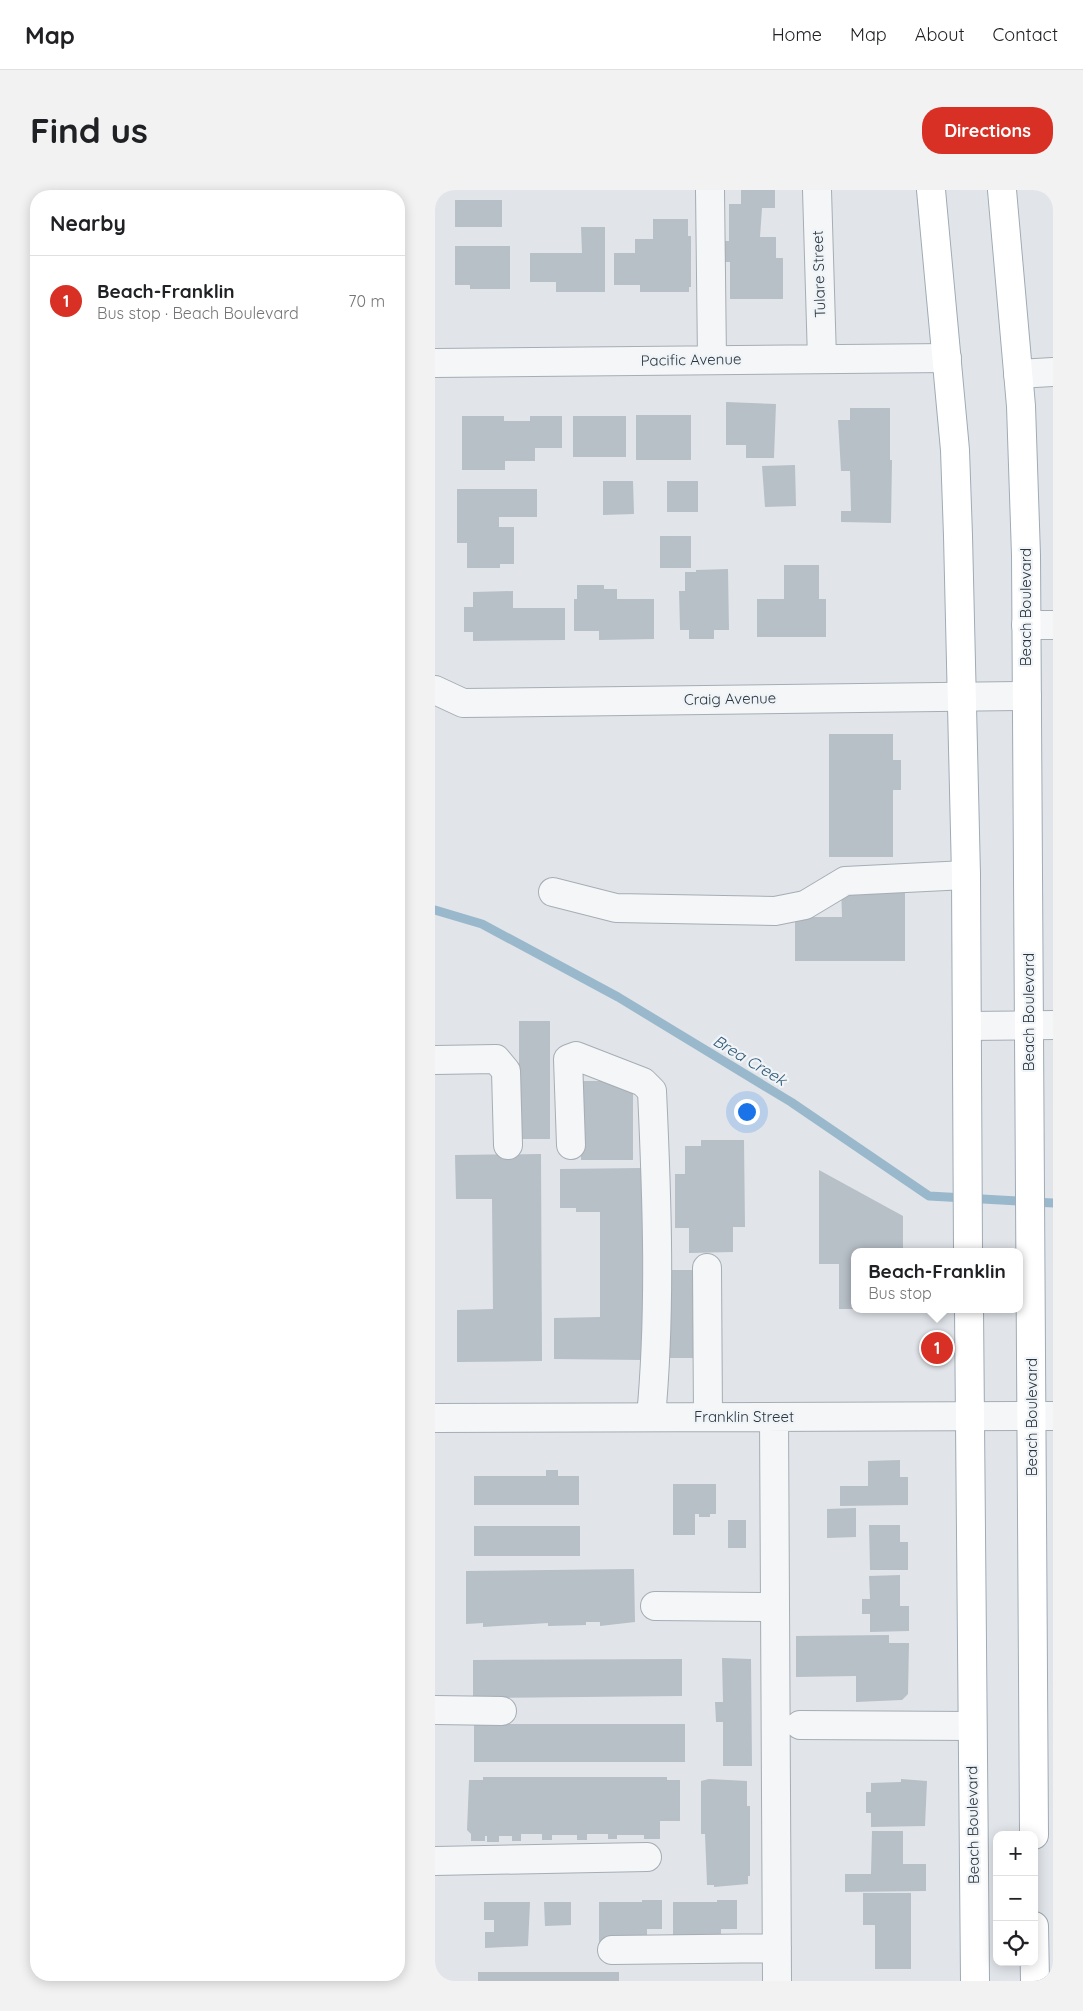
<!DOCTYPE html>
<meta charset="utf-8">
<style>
:root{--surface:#fff;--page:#f2f2f2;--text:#202124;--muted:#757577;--line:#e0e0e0;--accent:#d93025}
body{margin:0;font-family:Quicksand,sans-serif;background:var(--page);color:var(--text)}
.controls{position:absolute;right:15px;bottom:15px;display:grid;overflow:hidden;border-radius:10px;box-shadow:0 2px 12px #0003}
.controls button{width:45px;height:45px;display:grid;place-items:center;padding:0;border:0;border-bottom:1px solid var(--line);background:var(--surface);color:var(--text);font:25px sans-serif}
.you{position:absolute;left:311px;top:921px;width:18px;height:18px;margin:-12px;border:4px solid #fff;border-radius:50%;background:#1a73e8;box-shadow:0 0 0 8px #1a73e833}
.badge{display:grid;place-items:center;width:32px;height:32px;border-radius:50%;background:var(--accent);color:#fff;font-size:16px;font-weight:700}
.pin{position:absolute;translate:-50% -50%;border:2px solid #fff;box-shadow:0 1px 5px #0006}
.popup{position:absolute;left:416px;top:1058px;width:172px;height:65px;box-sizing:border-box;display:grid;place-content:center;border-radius:10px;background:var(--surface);filter:drop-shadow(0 1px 4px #0005);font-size:16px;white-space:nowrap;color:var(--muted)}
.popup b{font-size:19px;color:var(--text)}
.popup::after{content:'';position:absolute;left:50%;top:100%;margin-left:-10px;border:10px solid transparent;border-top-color:var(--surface)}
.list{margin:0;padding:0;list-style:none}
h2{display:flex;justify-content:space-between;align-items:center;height:65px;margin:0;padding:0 20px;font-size:21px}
h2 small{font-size:16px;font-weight:400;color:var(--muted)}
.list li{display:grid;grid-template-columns:32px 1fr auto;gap:15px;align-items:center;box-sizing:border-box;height:90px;padding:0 20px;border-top:1px solid var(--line)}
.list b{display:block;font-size:19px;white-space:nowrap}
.list p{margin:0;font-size:16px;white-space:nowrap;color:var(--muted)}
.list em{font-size:16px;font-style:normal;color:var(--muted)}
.icon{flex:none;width:28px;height:28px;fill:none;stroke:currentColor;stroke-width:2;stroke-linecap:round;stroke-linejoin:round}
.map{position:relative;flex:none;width:618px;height:1791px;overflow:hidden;border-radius:20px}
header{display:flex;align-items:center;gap:30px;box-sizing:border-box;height:70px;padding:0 25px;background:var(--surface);border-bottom:1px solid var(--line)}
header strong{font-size:24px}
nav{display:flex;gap:28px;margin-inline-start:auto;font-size:18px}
.intro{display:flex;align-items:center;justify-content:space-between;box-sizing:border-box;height:120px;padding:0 30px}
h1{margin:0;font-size:35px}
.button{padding:12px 22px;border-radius:20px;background:var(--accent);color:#fff;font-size:18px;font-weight:700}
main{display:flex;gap:30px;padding:0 30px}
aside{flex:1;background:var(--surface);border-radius:20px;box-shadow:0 2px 12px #0003}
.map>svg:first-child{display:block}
</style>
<header>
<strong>Map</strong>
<nav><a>Home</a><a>Map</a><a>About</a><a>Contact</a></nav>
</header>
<div class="intro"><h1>Find us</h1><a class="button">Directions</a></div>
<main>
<aside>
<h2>Nearby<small></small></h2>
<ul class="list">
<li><span class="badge">1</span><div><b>Beach-Franklin</b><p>Bus stop · Beach Boulevard</p></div><em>70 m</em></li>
</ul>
</aside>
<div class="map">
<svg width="618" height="1791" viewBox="0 0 618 1791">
<rect width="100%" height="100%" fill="#e1e5ea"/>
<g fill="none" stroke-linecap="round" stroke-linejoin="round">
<path stroke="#9ab8cc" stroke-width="9" d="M0 720 47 734 183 807 356 912 494 1006 618 1013"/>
</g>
<path fill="#b7bfc7" d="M306 0H340V18H327L325 47H341V68H348V109H295V72H288V51H294V14H306Z
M20 10H67V37H20Z
M218 29H253V46H256V97H254V102H205V95H179V63H200V49H218Z
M146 37H170V102H121V92H95V63H147Z
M20 56H75V99H35V95H20Z
M291 212 341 214 339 268H311V255H291Z
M415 218H455V270H457L456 333 406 332V321H416L415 281H406L403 230H415Z
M201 225H256V270H201Z
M27 226H69V231H95V226H127V258H100V271H70V280H27Z
M138 226H191V267H138Z
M360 275 361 316 330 317 327 276Z
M168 291H198L199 324 168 325Z
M232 291H263V322H232Z
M22 299H102V327H64V337H79V374H65V378H32V353H22Z
M225 346H256V378H225Z
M349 375H384V409H391V447H322V409H349Z
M293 379 294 440H279V449H254V440H245L244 401H250V382H261V380Z
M142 395H169V399H182V409H219V449L164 450V441H139V409H142Z
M78 401V418H130V450L38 451V442H29V417H38V402Z
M394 544H458V570H466V600H458V667H394Z
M470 695V771H360V727H407L406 696Z
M84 831H115V949H84Z
M146 891H198V970H146Z
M266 950H309L310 1037H298V1062L254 1063V1038H240V984H250V956H266Z
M106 964 107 1171 22 1172V1120L58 1119 57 1009H21L20 965Z
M207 978 208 1170 119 1169V1128L165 1127V1022H141V1018H125V979Z
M384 980 468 1026V1062H420V1119H404V1074H384Z
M231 1080H260V1168H231Z
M465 1270V1287H473V1315L405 1316V1296H433V1271Z
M111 1280H123V1286H144V1315H39V1286H111Z
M238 1294H281V1324H275V1327H264V1324H260V1345H238Z
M421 1318V1347L392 1348V1319Z
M293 1330H311V1358H293Z
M434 1335H465V1352H473V1380H435Z
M39 1336H145V1366H39Z
M199 1379 200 1432 165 1436V1432H151V1435L113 1436V1433L48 1437V1433L31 1434V1381Z
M465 1385V1416H474V1441L435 1442V1424H427V1409H435L434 1386Z
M454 1445V1453H474L473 1504 467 1510 421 1512V1486L361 1487V1446Z
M287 1468 316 1469 317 1576H288V1532H281L280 1512H288Z
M247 1469V1506L38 1508V1470Z
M39 1534H250V1572H39Z
M48 1587H232V1590H245V1631H225V1649H209V1645H182V1649H173V1644H152V1650H142V1645H117V1650H107V1644H86V1651H77V1646H64V1652H52V1646H50V1651H36V1644L32 1640 34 1590H48Z
M274 1589 312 1591V1616H315V1686H313V1694L279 1697V1695H272L270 1644H266V1591Z
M466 1589 492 1591 490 1636 436 1637V1623H431V1602H436V1593L466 1592Z
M437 1641H468V1674H491V1701L410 1702V1684H436Z
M428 1703H476V1779H440V1735H428Z
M207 1710H227V1739H212V1752H164V1712H207Z
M282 1710H302V1739H286V1752H238V1712H282Z
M49 1712H95L93 1756 50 1758V1742H59V1730H49Z
M109 1712H136V1735L110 1736Z
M43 1782H184V1791H43Z"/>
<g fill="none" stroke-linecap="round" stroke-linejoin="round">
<g stroke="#a6adb4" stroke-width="30">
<path id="minor" d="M275 0 277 170
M382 0 387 169
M0 173 512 168
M583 184 618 182
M591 435H618
M0 500 28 513 592 506
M118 702 181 718 340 721 370 715 410 691 531 685
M532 836 618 835
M0 870 61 869 71 881 73 955
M136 955 133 869 141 866 208 892 217 901C222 1009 226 1120 216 1227
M272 1078 273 1227
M339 1227 342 1791
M0 1228 618 1226
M220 1416 340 1417
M0 1520 67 1521
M365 1535 537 1536
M0 1671 212 1667
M177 1760 342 1758"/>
</g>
<g stroke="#9fabb6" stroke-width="30">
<path id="major" d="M496 0 520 260 523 346 531 685 533 1062
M567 0 586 216 591 365 599 1645
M534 1119 540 1791
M599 1736 600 1791"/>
</g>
<use href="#minor" stroke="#f4f6f8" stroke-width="28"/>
<use href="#major" stroke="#fff" stroke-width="28"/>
</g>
<g text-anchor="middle" stroke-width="4.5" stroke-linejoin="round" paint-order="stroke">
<g font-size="15" fill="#283542" stroke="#f0f4f7">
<text transform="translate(384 84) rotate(-92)" y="5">Tulare Street</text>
<text transform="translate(256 170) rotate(-1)" y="5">Pacific Avenue</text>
<text transform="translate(591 417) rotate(-90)" y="5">Beach Boulevard</text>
<text transform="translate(295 509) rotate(-1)" y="5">Craig Avenue</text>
<text transform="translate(594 822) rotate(-90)" y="5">Beach Boulevard</text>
<text x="309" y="1232">Franklin Street</text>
<text transform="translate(597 1227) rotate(-90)" y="5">Beach Boulevard</text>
<text transform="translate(538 1635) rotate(-91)" y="5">Beach Boulevard</text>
</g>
<g font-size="16" font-style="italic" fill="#305978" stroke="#f0f4f7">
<text transform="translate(315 870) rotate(31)" y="6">Brea Creek</text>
</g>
</g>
</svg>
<div class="controls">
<button>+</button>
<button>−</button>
<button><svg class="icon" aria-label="locate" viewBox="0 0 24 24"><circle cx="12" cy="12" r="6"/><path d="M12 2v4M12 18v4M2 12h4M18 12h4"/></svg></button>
</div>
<div class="you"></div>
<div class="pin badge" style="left:502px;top:1158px">1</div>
<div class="popup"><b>Beach-Franklin</b>Bus stop</div>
</div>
</main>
